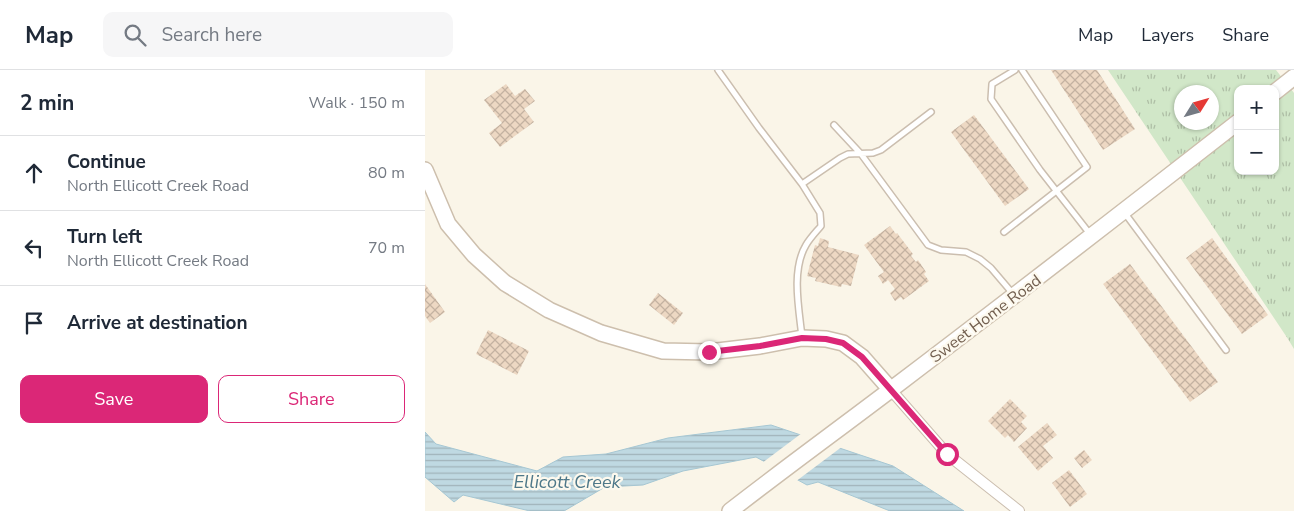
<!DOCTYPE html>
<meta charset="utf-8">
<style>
:root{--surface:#fff;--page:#f6f6f7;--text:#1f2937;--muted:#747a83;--line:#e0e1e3;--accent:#db2777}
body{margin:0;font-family:"Nunito Sans",sans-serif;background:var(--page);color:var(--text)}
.controls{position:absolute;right:15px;top:15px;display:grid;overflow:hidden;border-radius:10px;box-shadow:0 1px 4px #0004}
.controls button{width:45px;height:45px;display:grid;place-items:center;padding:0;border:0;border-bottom:1px solid var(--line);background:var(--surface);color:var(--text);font:25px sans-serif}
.compass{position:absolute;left:749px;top:15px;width:45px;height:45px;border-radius:50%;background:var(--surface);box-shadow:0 1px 4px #0004;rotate:53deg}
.stop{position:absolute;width:15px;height:15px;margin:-11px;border:4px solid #db2777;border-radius:50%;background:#fff}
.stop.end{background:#db2777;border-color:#fff;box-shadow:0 1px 5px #0008}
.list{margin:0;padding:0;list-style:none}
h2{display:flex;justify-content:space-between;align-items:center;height:65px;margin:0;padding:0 20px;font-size:21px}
h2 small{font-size:16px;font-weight:400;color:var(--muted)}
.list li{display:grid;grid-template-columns:32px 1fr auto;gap:15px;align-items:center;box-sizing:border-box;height:75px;padding:0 20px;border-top:1px solid var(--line)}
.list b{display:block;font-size:19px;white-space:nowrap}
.list p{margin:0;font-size:16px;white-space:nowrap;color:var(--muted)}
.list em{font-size:16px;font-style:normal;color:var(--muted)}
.actions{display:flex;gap:10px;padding:15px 20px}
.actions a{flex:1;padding:11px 0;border:1px solid var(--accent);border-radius:10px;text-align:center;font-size:18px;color:var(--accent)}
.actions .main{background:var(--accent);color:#fff}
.icon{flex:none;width:28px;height:28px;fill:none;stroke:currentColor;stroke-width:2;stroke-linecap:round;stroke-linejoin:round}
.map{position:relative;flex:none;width:869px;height:441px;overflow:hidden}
header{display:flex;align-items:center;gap:30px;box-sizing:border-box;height:70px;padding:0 25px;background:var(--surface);border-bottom:1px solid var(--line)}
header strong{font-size:24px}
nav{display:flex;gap:28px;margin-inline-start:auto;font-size:18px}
.search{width:350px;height:45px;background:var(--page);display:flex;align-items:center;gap:12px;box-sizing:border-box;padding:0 18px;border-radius:10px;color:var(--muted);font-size:19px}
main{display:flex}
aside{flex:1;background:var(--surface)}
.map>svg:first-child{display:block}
</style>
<header>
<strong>Map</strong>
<div class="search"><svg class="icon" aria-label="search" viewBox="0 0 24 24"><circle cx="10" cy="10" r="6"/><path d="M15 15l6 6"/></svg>Search here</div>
<nav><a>Map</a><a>Layers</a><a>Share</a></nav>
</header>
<main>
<aside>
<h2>2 min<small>Walk · 150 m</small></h2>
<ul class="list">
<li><svg class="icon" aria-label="ahead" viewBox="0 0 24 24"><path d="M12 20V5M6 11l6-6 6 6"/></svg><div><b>Continue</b><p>North Ellicott Creek Road</p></div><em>80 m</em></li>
<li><svg class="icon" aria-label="left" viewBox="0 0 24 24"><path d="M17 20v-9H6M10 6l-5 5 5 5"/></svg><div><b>Turn left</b><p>North Ellicott Creek Road</p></div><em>70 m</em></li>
<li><svg class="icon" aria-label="arrive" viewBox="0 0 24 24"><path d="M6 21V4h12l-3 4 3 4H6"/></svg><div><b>Arrive at destination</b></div></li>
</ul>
<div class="actions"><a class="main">Save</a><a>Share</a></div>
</aside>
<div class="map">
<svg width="869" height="441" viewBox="0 0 869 441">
<defs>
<pattern id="grass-tufts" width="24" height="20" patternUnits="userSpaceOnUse" patternTransform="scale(1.25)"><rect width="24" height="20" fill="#d1e7c8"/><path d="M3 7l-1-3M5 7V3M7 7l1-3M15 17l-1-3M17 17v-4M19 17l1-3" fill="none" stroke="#aebea5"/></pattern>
<pattern id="water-rules" width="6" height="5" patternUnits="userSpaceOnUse" patternTransform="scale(1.25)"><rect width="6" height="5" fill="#bfd9e2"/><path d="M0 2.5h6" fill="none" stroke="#a0b3ba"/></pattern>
<pattern id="building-cross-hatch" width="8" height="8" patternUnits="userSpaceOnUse" patternTransform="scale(1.25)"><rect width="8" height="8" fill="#edd8c3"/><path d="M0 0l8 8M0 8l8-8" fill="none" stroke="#c4b2a1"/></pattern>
</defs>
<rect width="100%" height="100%" fill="#faf5e8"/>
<path fill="url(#grass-tufts)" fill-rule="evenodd" d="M683 0H851L869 23V279L863 269ZM813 19H850V101H813ZM756 22H786V52H756Z"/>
<path fill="url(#water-rules)" stroke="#a6c7d3" d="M346 355 468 396 539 441H465L393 412 382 415 331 387 258 401 218 415 180 417 139 441H105L38 425 29 432 0 407V362L11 374 112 401 138 387 181 384 243 368Z"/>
<path fill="#faf5e8" d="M377 363 418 376 370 412 337 393Z"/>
<path fill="url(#building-cross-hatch)" d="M626 0H672L710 59 678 80Z
M81 14 90 26 100 19 110 31 99 39 109 52 75 77 64 63 77 53 59 30Z
M549 45 604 119 580 136 526 62Z
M465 156 471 164 472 163 488 184 486 186 491 192 493 190 501 202 499 204 504 211 478 230 476 227 470 231 465 223 470 219 463 210 458 214 453 206 459 202 439 175Z
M395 168 404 171 403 177 434 185 426 216 417 214 416 217 390 211 391 208 382 206 390 175 393 176Z
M787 168 843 245 817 264 761 188Z
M705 194 793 312 765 332 678 214Z
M0 214 20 242 5 253 0 246Z
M233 223 258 243 249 255 224 235Z
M63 260 104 281 92 305 51 284Z
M585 329 602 346 596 352 602 358 589 372 583 365 580 368 563 351Z
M622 353 632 365 618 376 628 388 613 401 593 377Z
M659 380 667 390 657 398 649 388Z
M644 400 662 424 645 437 627 413Z"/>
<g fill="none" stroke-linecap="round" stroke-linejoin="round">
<g stroke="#cbbeaf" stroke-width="8">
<path id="lane" d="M293 0 334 58 377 114 395 143 396 156C391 162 385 168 381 175 366 200 374 239 377 267
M590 0 567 14 566 29 615 100 665 164
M409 55 436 84 503 175 516 180 541 182 555 189 566 198 589 225
M377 114 415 88 423 84 448 83 456 80 506 42
M699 142 801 280
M579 162 662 97 597 0"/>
</g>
<g stroke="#cbbeaf" stroke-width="12">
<path id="street" d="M466 320 522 384 594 441"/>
</g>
<g stroke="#cdbfad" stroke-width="18">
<path id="secondary" d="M850 22 869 7
M0 100 23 154 49 185 80 213 124 240 176 263 238 281 284 282 335 276 377 268 401 269 418 273 437 287 466 320
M305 441C359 399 414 359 468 318 584 230 699 141 813 52"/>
</g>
<use href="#lane" stroke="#fff" stroke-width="5"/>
<use href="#street" stroke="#fff" stroke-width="10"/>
<use href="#secondary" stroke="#fff" stroke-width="15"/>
</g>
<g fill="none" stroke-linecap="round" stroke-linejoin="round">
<path stroke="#db2777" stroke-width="6" d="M284 282 335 276 377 268 401 269 418 273 437 287 522 384"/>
</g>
<g text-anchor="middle" stroke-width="4.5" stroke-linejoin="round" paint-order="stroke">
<g font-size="16" fill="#725f4f" stroke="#fdf9ee">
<text transform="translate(560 248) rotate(-37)" y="6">Sweet Home Road</text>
</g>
<g font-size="18" font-style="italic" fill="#4e7889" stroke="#fdf9ee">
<text x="142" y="418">Ellicott Creek</text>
</g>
</g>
</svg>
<div class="controls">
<button>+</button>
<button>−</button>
</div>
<svg class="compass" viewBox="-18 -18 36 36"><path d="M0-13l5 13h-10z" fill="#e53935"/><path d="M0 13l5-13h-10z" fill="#747a83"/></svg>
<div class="stop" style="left:522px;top:384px"></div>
<div class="stop end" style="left:284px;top:282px"></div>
</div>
</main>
